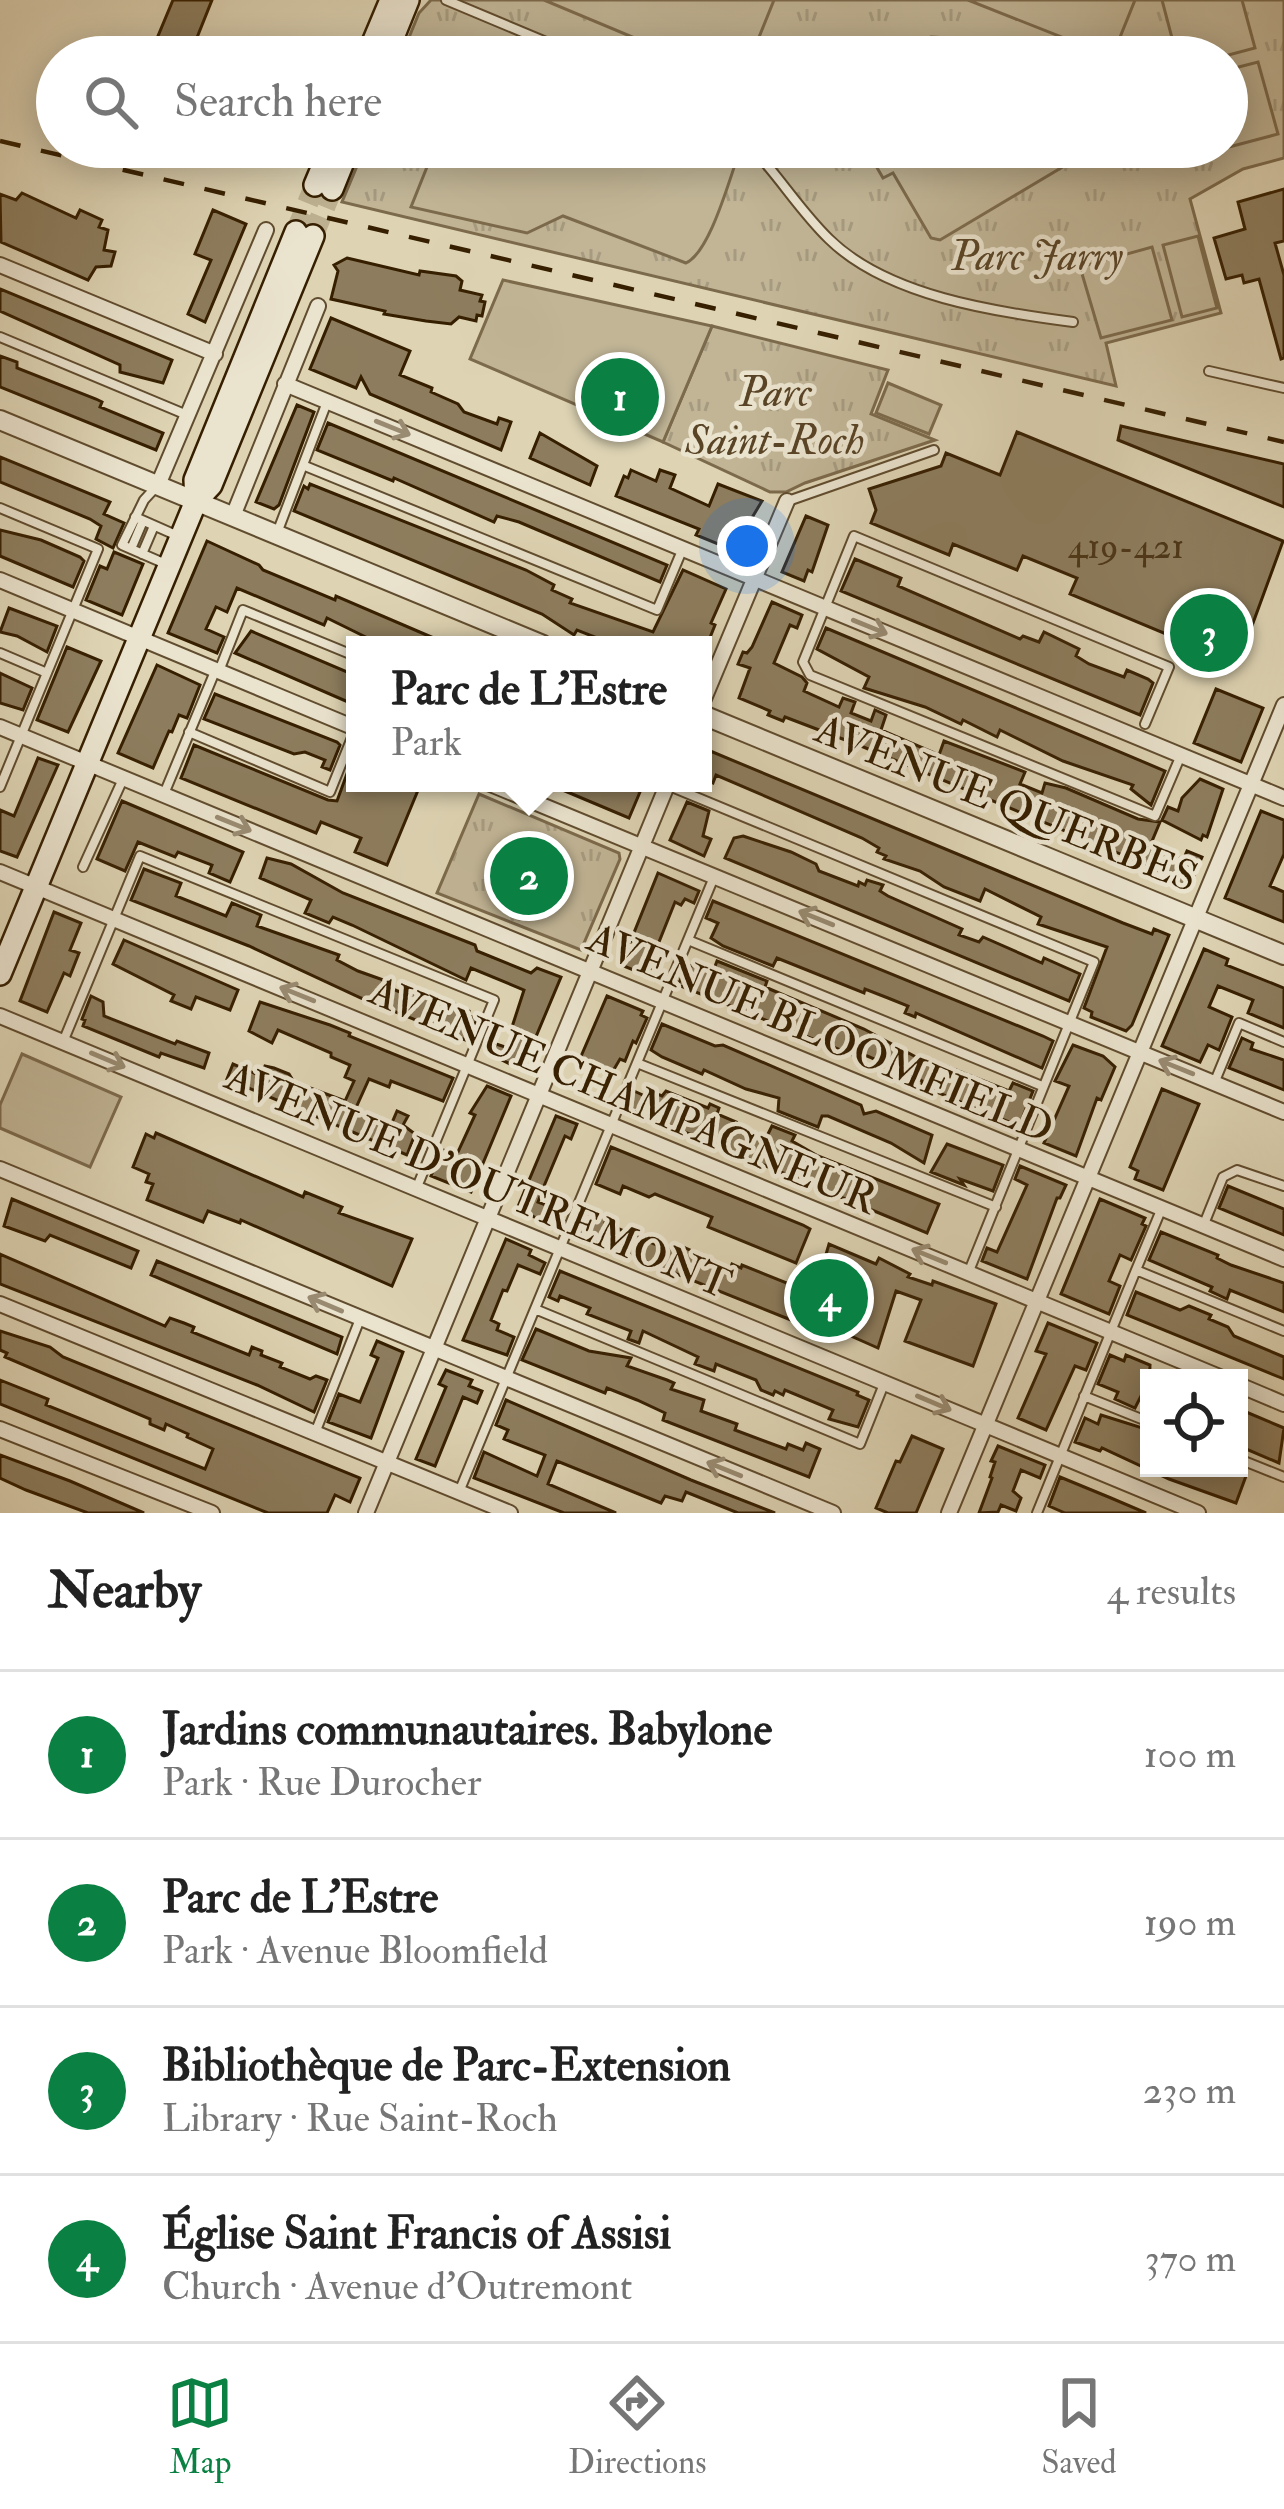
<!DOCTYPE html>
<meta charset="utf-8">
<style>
:root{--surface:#fff;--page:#f2f2f2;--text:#222;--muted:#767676;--line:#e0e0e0;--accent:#0b8043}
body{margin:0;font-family:"IM FELL Double Pica",serif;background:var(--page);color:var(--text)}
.controls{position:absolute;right:36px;bottom:36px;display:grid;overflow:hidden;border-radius:0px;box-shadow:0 6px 30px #0003}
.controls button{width:108px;height:108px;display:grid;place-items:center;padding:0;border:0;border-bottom:3px solid var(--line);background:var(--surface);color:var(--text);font:60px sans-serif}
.you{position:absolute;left:747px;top:546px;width:42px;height:42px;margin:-30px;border:9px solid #fff;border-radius:50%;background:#1a73e8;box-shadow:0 0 0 18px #1a73e833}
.badge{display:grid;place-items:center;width:78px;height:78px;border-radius:50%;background:var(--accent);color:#fff;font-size:39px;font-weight:700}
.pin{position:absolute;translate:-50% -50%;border:6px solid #fff;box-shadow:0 3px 12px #0006}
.popup{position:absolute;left:346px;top:636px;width:366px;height:156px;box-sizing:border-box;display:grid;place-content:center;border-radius:0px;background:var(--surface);filter:drop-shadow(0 3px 9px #0005);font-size:39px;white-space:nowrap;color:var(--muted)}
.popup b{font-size:45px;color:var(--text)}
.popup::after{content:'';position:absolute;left:50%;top:100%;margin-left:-24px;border:24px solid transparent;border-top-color:var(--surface)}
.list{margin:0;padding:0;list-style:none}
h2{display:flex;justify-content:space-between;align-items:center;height:156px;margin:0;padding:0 48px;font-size:51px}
h2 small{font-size:39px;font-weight:400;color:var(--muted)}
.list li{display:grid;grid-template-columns:78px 1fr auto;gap:36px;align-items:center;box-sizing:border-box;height:168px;padding:0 48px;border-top:3px solid var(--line)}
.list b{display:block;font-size:45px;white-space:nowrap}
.list p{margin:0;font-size:39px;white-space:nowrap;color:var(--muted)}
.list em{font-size:39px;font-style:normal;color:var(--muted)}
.icon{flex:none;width:66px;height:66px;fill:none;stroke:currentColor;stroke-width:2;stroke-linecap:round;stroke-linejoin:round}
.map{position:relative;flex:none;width:1284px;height:1513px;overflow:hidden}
.search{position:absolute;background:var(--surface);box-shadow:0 6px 30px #0003;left:36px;right:36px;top:36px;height:132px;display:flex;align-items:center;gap:30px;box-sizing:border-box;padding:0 42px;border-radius:66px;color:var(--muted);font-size:45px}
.sheet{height:828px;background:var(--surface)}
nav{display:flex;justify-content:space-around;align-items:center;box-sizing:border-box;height:168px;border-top:3px solid var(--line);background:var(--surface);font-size:33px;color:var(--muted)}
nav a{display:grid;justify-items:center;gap:6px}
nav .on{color:var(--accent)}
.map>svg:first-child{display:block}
</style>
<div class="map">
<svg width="1284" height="1513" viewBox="0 0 1284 1513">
<defs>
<pattern id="park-tufts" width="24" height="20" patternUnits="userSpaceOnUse" patternTransform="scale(3)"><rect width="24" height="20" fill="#c1b596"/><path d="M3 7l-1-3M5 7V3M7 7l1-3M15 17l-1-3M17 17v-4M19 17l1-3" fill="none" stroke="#a69b80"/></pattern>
</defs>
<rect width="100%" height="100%" fill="#ded4b4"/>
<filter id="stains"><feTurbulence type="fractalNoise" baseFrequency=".00167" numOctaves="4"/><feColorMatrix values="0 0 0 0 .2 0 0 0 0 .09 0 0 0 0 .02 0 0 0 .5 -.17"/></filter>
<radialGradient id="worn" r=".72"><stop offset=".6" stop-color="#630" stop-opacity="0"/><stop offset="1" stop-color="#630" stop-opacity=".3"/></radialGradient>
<path fill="url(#park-tufts)" stroke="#7c6a4c" stroke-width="3" d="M431 0H1284V158L1243 169 1190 199 1221 313 1106 343 1116 386 342 202 365 147H1227V57H401L419 13Z
M712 326 888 370 871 414 935 440 805 483 786 492H770L663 442Z
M479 794 619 853 620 859 581 950 437 893Z"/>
<path fill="#c1b596" stroke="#7c6a4c" stroke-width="3" d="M544 0H774L751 57H680Z
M968 0H1135L1112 57Z
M1162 0H1242L1255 48 1221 57H1177Z
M931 37 988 40 1025 57H879Z
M1258 62 1278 134 1165 164 1161 147H1227V70Z
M435 147H732L739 153C729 180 710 252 686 263L563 216 527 233 411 207Z
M865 147H1090L1091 150 940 240 931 238 893 173 883 178Z
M1198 236 1217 308 1182 317 1163 245Z
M1152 247 1172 320 1101 338 1080 267Z
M503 280 712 326 663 442 470 359Z
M888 383 941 405 929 434 876 413Z
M22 1054 121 1097 90 1167 0 1128V1105Z"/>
<path fill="#8d7d5e" stroke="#361f01" stroke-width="3" d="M173 0H212L192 50 158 36Z
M1284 189V241L1275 243 1284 275V358L1281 359 1259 279 1244 283 1242 275 1226 279 1214 238 1245 229 1238 202Z
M22 193 76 218 80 210 102 220 99 227 108 230 104 250 115 252 111 266 96 267 88 280 1 242 0 194 16 200Z
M213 210 246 224 205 322 188 314 211 260 195 254Z
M347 258 419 275 420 271 456 276 462 281 460 290 482 295 480 301 485 302 482 316 477 315 476 321 459 317 451 324 426 321 384 314 385 311 331 299 338 271 334 265Z
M0 289 172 360 163 383 120 372V365L0 311Z
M331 318 410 351 400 375 432 388 431 392 458 404 464 412 497 424 499 418 511 422 501 450 370 394 361 377 356 388 310 369Z
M0 356 17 362V368L96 399 102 402 100 407 163 433 156 450 0 387Z
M297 405 314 412 279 505 274 509 256 502Z
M328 423 667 565 660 582 519 522 497 516 494 522 394 478 393 481 317 450Z
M1121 426 1284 464V507L1118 440Z
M1017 432 1283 541 1238 664 1070 594 1077 578 1023 556 1017 570 953 544 949 555 871 523 876 510 869 489 941 466 946 453 1000 475Z
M540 433 597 466 590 485 530 458Z
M0 457 110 502 104 514 124 523 113 548 96 539 101 526 90 519 0 482Z
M631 470 656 481 660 470 675 475 670 488 709 506 718 484 762 501 747 526 740 553 696 535 699 529 616 496 624 476 628 478Z
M310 484 526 570 554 585 552 590 572 599 570 603 653 632 683 570 726 589 711 623 715 625 707 645H615L577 630 574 635 542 614 294 511 304 486 308 489Z
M806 516 828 525 812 572 808 570 804 581 782 572Z
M0 530 41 540 80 557 84 561 73 587 0 556Z
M207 541 259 565 263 570 335 600 336 596 450 645H382L327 618 324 625 237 588 227 612 216 607 206 629 224 637 217 653 168 633Z
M114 552 143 564 122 615 86 600 100 566 107 569Z
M855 559 901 578 898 586 1020 639 1023 636 1039 642 1044 632 1079 649 1076 656 1089 664 1124 677 1127 670 1148 679 1153 683 1140 715 841 591Z
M772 602 802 615 797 628 790 625 774 663 802 677 807 683 804 691 839 707 843 698 855 702 851 713 871 721 875 710 886 715 881 730 939 755 944 741 1025 772 1020 784 1042 793 1045 783 1066 788 1138 819 1160 822 1150 846 1183 860 1187 851 1202 857 1188 889 1173 883 1175 878 1118 853 861 746 785 717 783 721 768 715 770 711 739 698 750 668 738 664 743 652 747 653 752 647Z
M9 608 57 626 47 652 17 636 0 632Z
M826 628 1165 771 1151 805 1131 789 1133 785 1063 761 1000 730 997 737 963 720 961 724 925 707 864 688 869 677 817 649Z
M251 631 352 674 355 705 235 653Z
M67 647 101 661 68 732 37 720Z
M157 665 200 685 187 718 179 715 172 732 169 731 153 768 118 753Z
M0 673 32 688 23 710 0 703Z
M1216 689 1263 708 1241 762 1194 743Z
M215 694 337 742 340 745 330 770 322 767 325 760 305 752 294 754 204 719Z
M194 745 328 800 337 801 355 752V783H421L387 865 355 852 361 838 321 822 316 833 181 778Z
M703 748 1123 923 1152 934 1154 929 1169 935 1132 1025 1126 1031 1091 1017 1092 1012 1084 1008 1107 947 1038 924 1041 917 985 889 980 901 944 887 920 871 884 859 886 856 877 852 879 848 862 838 716 775 713 783 703 778Z
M38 758 58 765 17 857 0 851V810L14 816Z
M1200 779 1223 789 1207 837 1203 835 1201 840 1162 820 1168 807 1178 811 1182 798Z
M546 783H624L640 792 629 818Z
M122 801 243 852 230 882 209 873 212 865 178 852 175 857 138 842 125 871 97 859Z
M687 802 709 811 703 836 711 839 704 856 670 840Z
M1261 811 1284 820V854L1270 886 1284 892V922L1225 898Z
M743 836 791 852 816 864 819 871 858 886 859 882 865 885 867 880 883 885 880 891 888 896 962 929 959 935 979 942 983 937 1042 963 1044 958 1080 974 1069 1001 725 858 734 838Z
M267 858 291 864 343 893 475 945 477 951 531 973 537 968 561 977 522 1070 492 1055 496 1044 508 1048 517 1029 512 1027 524 990 471 968 466 980 352 925 333 917 329 923 305 913 311 900 260 878Z
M144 869 181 883 176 896 226 916 232 903 261 915 257 926 339 955 337 960 358 971 389 982 388 987 407 995 413 989 463 1007 469 1011 468 1015 477 1019 468 1041 361 998 249 946 131 900Z
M658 873 699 891 694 903 685 899 681 905 675 902 649 967 665 973 661 983 646 977 649 968 646 975 621 965Z
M713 901 1043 1036 1053 1041 1042 1068 916 1013 915 1017 905 1013 908 1006 888 998 865 989 864 993 777 958 773 966 723 946 711 938 718 923 706 918Z
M54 912 81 923 70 950 79 953 70 976 64 973 47 1012 20 1001Z
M124 940 238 990 230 1010 196 997 191 1009 171 1001 174 995 113 964Z
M1204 949 1228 959 1226 965 1284 988V1028L1248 1013 1253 1000 1218 986 1209 1007 1232 1017 1219 1050 1208 1045 1200 1062 1162 1046Z
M717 961 767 981 765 987 772 990 864 1029 929 1064 931 1060 1009 1091 1013 1083 1033 1091 1019 1126 922 1086V1081L886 1064 865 1055 863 1059 678 985 687 965 714 969Z
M91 996 103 1002 104 1016 175 1044 177 1041 209 1053 204 1068 161 1053 159 1057 83 1026 85 1020 82 1019Z
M607 996 643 1011 641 1015 647 1018 636 1043 633 1041 625 1061 620 1059 610 1076 579 1061Z
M260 1002 330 1025 350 1033 349 1036 453 1078 443 1101 391 1081 389 1087 369 1079 355 1110 391 1125 397 1111 408 1116 403 1125 415 1134 407 1155 227 1079 233 1064 261 1076 265 1066 274 1068 289 1074 294 1082 345 1101 354 1081 345 1077 350 1065 331 1057V1053L278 1030 272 1043 249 1031Z
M662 1024 715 1046 723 1045 861 1105 864 1114 876 1111 932 1135 924 1163 891 1143 828 1116H822L818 1127 778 1111 779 1098 746 1089 704 1070 702 1074 662 1057 651 1050Z
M1242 1038 1253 1043 1251 1049 1284 1060V1090L1229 1068Z
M1073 1045 1103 1056 1115 1067 1101 1100 1097 1098 1076 1156 1044 1143 1069 1086 1055 1081Z
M487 1086 511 1096 471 1192 431 1176 441 1150 458 1152 475 1115 470 1113Z
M1162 1089 1199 1104 1163 1190 1135 1179 1138 1171 1130 1167Z
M634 1091 645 1096 650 1091 662 1096 666 1091 708 1108 710 1104 719 1108 717 1114 736 1122 734 1125 766 1138 772 1126 795 1135 792 1141 818 1156 939 1204 927 1233 627 1108Z
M556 1116 577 1124 571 1139 565 1136 544 1186 538 1202 549 1206 543 1221 517 1209Z
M156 1133 303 1197 305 1192 342 1207 339 1213 412 1239 392 1286 241 1220 240 1223 208 1211 203 1222 147 1200 153 1184 146 1182 149 1174 133 1167 146 1134 154 1138Z
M947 1144 1003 1165 993 1191 960 1179 964 1185 931 1172Z
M611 1147 803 1225 810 1229 796 1263 708 1227 712 1217 655 1194 649 1197 623 1186 620 1194 596 1184Z
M1020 1166 1066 1185 1060 1198H1057L1027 1279 982 1261 987 1248 997 1252 1027 1185 1015 1179Z
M1228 1186 1284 1209V1235L1219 1208Z
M12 1199 138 1251 131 1268 50 1235 45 1241 4 1226Z
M1100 1199 1145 1218 1142 1224 1146 1226 1131 1260 1120 1255 1109 1281 1120 1286 1109 1314 1061 1294Z
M586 1207 607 1216 605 1223 659 1246 672 1248 674 1243 715 1261 729 1272 732 1264 741 1268 742 1265 844 1306 852 1289 820 1275 829 1244 876 1264 879 1258 910 1274 908 1277 932 1285 933 1281 996 1304 973 1366 905 1341 921 1300 896 1291 878 1348 835 1329 834 1332 793 1316 791 1320 575 1233Z
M1161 1232 1218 1255 1217 1258 1231 1265 1284 1283V1312L1230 1290 1227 1299 1210 1291 1212 1287 1149 1260Z
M506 1239 531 1250 529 1255 545 1263 540 1274 518 1265 507 1291 503 1290 491 1320 499 1324 497 1330 514 1337 507 1355 463 1340Z
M0 1254 165 1326 170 1318 184 1323 194 1327 192 1332 249 1355 252 1347 262 1351 261 1355 282 1363 280 1367 310 1379 316 1376 327 1380 314 1412 257 1385 0 1284Z
M157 1261 342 1337 337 1354 151 1275Z
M560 1271 858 1392 857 1395 869 1400 858 1427 829 1419 833 1410 785 1390 783 1395 775 1391 773 1395 761 1390 756 1380 716 1364 714 1371 695 1364 698 1357 643 1331 639 1343 628 1339 631 1331 587 1314 590 1308 560 1296 558 1301 549 1297Z
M1136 1292 1180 1310 1189 1306 1211 1315 1209 1319 1228 1327 1234 1336 1284 1357V1379L1127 1315Z
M1048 1323 1097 1343 1086 1370 1075 1366 1046 1430 1018 1418 1046 1354 1036 1351Z
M536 1329 589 1351 631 1358 627 1366 667 1380 674 1383 671 1389 704 1400 701 1411 737 1424 735 1430 786 1449 788 1444 803 1450 806 1443 820 1449 809 1477 663 1420 665 1413 637 1400 607 1388 605 1393 522 1360Z
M0 1331 50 1347 63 1357 360 1478 350 1502 335 1495 327 1513H268L0 1404V1380L48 1399 46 1405 205 1469 213 1449 187 1437 188 1434 166 1424 164 1430 150 1424V1419L5 1357 7 1353 0 1350Z
M377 1341 403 1352 371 1438 328 1422 339 1394 360 1402 378 1358 371 1355Z
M1110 1355 1124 1361 1126 1355 1150 1365 1149 1397 1142 1394 1135 1408 1115 1399 1118 1392 1098 1384Z
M446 1370 472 1380 469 1386 482 1391 477 1403 463 1397 435 1466 416 1459 446 1387 439 1384Z
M506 1400 691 1480 775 1513H738L686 1492 682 1501 665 1496 661 1503 557 1461 548 1484 616 1513H564L474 1478 484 1452 537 1476 545 1455 504 1439 508 1430 496 1425Z
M1239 1409 1284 1428 1279 1463 1239 1446Z
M1101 1415 1149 1430V1468H1228L1246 1476 1236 1503 1169 1479 1102 1448 1100 1451 1075 1442 1085 1418 1098 1424Z
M912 1436 943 1449 916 1513H888L876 1508 896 1461 900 1462Z
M998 1446 1045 1465 1040 1478 1021 1470 1013 1491 1021 1498 1016 1511 1001 1505 998 1512 979 1513 992 1478 990 1477 995 1462 991 1461Z
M0 1455 70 1481 144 1513H88L26 1490 0 1478Z
M1060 1477 1111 1498 1146 1513H1065L1049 1506Z"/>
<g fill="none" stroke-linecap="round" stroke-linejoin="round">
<path stroke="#bcb090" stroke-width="21" stroke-dasharray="21 10" stroke-linecap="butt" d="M296 232 315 185
M313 236 332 189"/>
<g stroke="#604c2e" stroke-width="12">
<path id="service" d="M446 0 582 57
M751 147C779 176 800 211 829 239 887 296 995 312 1073 322
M0 337 187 415
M1209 371 1284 388
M305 466 657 610 683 548
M156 487 144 500 122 545 168 565
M788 501 934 450
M0 508 98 549 0 787
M135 517 178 536
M277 533 327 402
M131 549 143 521
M142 554 154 526
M0 653 47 673
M219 671 243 610 355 656
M1145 724 1169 667 854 536 803 662 810 675 1155 816 1181 755
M189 732 330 792 355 730
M667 785 1094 962 969 1271
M164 794 216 669
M83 867 123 779
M688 940 1042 1086
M63 1042 140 856 494 1000 417 1187
M637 1063 996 1207
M1215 1081 1239 1023 1284 1042
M1204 1224 1223 1177 1237 1170 1284 1186
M1136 1270 1161 1210
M535 1309 860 1444 884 1384
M1084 1396 1149 1422
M315 1433 360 1319
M1239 1459 1284 1477
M459 1492 714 877
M1037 1513 1136 1270 1284 1331"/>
</g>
<g stroke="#604c2e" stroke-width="18">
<path id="minor" d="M0 265 215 354
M285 384 1284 798
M158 485 266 230
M233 516 318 306
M0 580 355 728
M703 701 787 501
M0 727 1284 1259
M488 783 1284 1112
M0 872 1222 1378
M0 1016 1198 1513
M0 1169 833 1513
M0 1304 510 1513
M1239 1385 1284 1404
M0 1429 212 1513
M366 1513 668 783
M949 1513 1284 705"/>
</g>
<g stroke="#604c2e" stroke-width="22">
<path id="tertiary" d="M0 420 543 645
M703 715 1284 955"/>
</g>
<g stroke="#361f01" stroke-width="26">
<path id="secondary" d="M367 57 391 0
M385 57 408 0
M315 185 331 147
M332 189 349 147
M196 501 195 480 296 232
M0 974 196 501 211 485 313 236"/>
</g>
<use href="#service" stroke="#eae3ce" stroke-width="8"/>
<use href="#minor" stroke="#eae3ce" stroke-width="14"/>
<use href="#tertiary" stroke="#eae3ce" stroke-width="18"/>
<use href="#secondary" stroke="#eae3ce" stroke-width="21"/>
<path stroke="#361f01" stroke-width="4.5" stroke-dasharray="21 21" stroke-linecap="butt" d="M0 141 1284 442"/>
</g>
<defs><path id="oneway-shaft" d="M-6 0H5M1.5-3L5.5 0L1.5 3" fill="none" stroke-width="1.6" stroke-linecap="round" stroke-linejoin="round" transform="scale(3)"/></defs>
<g stroke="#998b72">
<use href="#oneway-shaft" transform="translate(393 428) rotate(22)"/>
<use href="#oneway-shaft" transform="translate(870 627) rotate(22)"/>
<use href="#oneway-shaft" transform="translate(234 824) rotate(22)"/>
<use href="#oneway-shaft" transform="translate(816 918) rotate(-158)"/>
<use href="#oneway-shaft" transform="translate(297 994) rotate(-158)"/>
<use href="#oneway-shaft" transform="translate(108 1060) rotate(23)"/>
<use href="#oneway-shaft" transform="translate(1176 1067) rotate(-158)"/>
<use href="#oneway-shaft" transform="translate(929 1256) rotate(-158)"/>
<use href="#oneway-shaft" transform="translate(325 1304) rotate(-157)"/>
<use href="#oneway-shaft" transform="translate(934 1403) rotate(23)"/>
<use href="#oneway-shaft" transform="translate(724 1469) rotate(-158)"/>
</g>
<g text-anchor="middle" stroke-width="9" stroke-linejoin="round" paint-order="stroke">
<g font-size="36" fill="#4c3618">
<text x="1126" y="558">419-421</text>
</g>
<g font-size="42" font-style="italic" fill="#594426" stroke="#eae3ce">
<text x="1037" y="270">Parc Jarry</text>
<text x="775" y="406">Parc<tspan x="775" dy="48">Saint-Roch</tspan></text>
</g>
<g font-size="42" fill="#361f01" stroke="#eae3ce">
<text transform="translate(1007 802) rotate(22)" y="15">AVENUE QUERBES</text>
<text transform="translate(821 1032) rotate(23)" y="15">AVENUE BLOOMFIELD</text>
<text transform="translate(624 1094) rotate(23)" y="15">AVENUE CHAMPAGNEUR</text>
<text transform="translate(479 1179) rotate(23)" y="15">AVENUE D'OUTREMONT</text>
</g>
</g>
<rect width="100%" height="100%" filter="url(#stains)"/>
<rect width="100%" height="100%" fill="url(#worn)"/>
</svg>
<div class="controls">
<button><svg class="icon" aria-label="locate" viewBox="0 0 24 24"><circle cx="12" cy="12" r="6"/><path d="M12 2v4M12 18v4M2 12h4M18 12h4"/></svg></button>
</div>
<div class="you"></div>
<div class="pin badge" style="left:620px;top:397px">1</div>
<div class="pin badge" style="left:529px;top:876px">2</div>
<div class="popup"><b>Parc de L'Estre</b>Park</div>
<div class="pin badge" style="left:1209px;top:633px">3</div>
<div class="pin badge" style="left:829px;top:1298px">4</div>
<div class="search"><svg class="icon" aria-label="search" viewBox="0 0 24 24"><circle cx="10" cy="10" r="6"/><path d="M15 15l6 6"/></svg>Search here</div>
</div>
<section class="sheet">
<h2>Nearby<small>4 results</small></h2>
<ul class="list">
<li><span class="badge">1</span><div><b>Jardins communautaires. Babylone</b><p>Park · Rue Durocher</p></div><em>100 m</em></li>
<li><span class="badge">2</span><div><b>Parc de L'Estre</b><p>Park · Avenue Bloomfield</p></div><em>190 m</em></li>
<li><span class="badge">3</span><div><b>Bibliothèque de Parc-Extension</b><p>Library · Rue Saint-Roch</p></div><em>230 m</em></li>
<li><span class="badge">4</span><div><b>Église Saint Francis of Assisi</b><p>Church · Avenue d'Outremont</p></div><em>370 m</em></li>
</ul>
</section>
<nav>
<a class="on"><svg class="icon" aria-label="map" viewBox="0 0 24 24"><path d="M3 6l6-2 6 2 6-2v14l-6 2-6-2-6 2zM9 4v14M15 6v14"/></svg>Map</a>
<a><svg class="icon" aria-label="directions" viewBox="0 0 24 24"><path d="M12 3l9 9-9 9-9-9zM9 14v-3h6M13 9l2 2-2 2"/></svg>Directions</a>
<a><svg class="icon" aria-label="saved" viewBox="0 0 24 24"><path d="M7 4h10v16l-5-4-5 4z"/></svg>Saved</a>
</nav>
